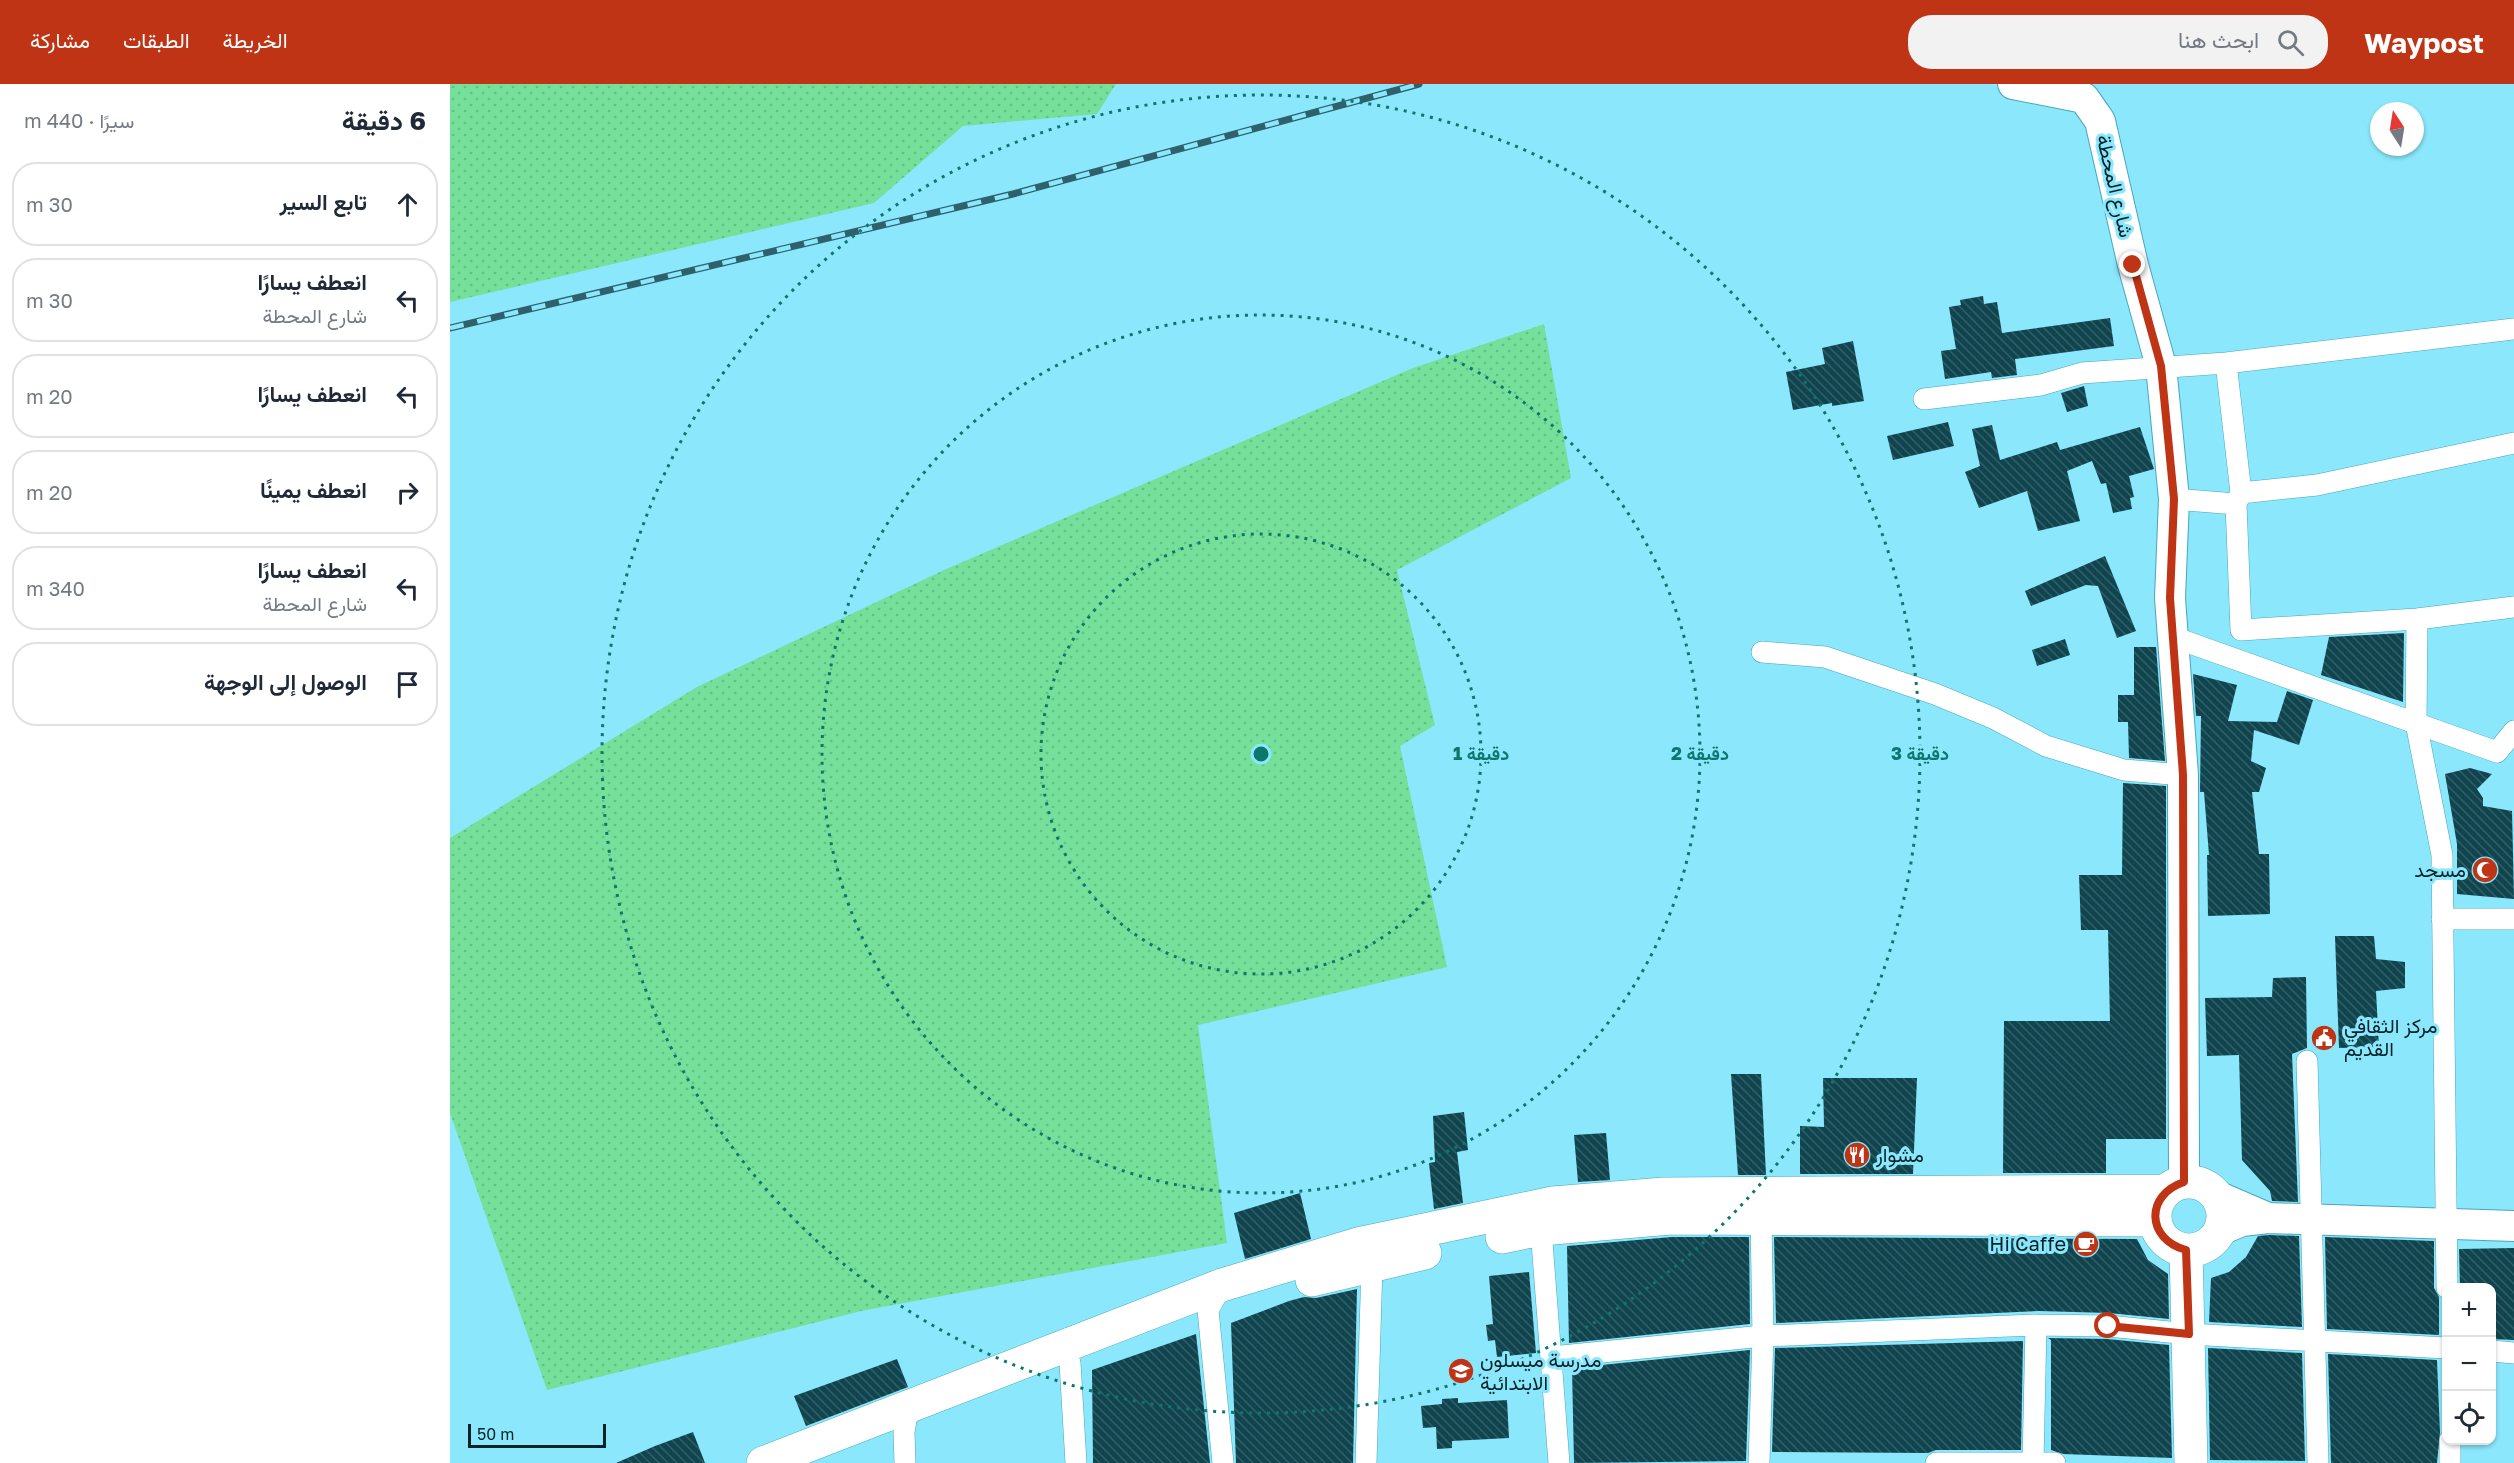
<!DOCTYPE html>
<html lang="ar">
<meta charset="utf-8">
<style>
:root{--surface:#fff;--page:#f2f2f3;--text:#1f2937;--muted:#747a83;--line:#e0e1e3;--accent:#be3414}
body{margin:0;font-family:"Golos Text",Vazirmatn,sans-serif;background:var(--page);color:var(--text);direction:rtl}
.controls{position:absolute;right:18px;bottom:18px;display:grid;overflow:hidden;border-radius:12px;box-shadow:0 2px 4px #0004}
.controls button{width:54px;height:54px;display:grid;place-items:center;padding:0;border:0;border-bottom:2px solid var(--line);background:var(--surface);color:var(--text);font:30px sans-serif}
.compass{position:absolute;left:1920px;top:18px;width:54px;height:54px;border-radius:50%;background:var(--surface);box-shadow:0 2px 4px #0004;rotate:348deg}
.scale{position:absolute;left:18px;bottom:15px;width:138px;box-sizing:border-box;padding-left:6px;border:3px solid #042329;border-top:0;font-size:16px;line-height:21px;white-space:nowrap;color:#042329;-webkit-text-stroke:4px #8ae7fc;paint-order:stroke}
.stop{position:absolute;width:18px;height:18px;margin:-14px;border:4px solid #be3414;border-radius:50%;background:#fff}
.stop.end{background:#be3414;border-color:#fff;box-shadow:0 2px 6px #0008}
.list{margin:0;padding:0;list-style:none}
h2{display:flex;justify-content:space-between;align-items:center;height:78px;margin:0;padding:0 24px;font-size:26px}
h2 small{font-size:20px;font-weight:400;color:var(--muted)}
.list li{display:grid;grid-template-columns:39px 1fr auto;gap:18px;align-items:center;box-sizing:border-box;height:84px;margin:0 12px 12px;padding:0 12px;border:2px solid var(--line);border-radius:24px}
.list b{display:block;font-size:22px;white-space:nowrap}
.list p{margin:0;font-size:20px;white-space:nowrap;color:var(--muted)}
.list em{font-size:20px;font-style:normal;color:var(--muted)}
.icon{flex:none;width:33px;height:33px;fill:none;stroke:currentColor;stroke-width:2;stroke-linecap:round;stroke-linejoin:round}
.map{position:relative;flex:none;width:2064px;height:1379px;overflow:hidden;direction:ltr}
header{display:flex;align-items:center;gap:36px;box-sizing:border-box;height:84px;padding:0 30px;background:var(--accent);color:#fff}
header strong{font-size:28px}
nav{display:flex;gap:33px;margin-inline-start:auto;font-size:21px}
.search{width:420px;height:54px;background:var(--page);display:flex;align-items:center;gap:15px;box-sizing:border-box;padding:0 21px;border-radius:24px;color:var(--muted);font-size:22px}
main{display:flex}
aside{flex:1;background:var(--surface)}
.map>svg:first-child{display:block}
</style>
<header>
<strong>Waypost</strong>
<div class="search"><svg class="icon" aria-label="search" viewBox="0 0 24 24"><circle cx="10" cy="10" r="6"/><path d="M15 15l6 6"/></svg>ابحث هنا</div>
<nav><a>الخريطة</a><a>الطبقات</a><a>مشاركة</a></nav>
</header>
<main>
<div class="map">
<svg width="2064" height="1379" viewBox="0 0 2064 1379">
<defs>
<pattern id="grass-dots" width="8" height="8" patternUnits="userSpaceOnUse" patternTransform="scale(1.5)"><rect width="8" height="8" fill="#74e09a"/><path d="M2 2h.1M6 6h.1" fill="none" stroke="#63c085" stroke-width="1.8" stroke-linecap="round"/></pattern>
<pattern id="building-back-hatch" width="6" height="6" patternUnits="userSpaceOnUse" patternTransform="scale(1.5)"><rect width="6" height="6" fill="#10454f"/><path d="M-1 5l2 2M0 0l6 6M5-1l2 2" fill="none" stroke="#315d65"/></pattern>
</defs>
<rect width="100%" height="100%" fill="#8ae7fc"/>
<path fill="url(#grass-dots)" d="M0 0H666L647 30 513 42 424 119 0 218Z
M1094 240 1121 394 947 486 985 641 950 662 997 883 748 941 777 1159 411 1227 97 1306 0 1029V754L247 603 494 486 963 284Z"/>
<path fill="url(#building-back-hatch)" d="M1533 212 1534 220 1547 218 1552 249 1660 234 1664 262 1565 275 1567 291 1542 294 1541 288 1495 295 1491 267 1506 265 1499 223 1511 221 1510 216Z
M1403 257 1414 317 1382 322V319L1343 326 1336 288 1375 280 1372 264Z
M1634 302 1638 322 1617 328 1611 309Z
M1498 338 1504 362 1443 376 1437 352Z
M1542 341 1550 376 1607 358 1610 366 1690 343 1704 385 1679 392 1684 413 1680 414 1682 425 1663 429 1656 399 1651 400 1642 377 1617 387 1630 437 1588 447 1577 407 1529 424 1515 388 1530 382 1522 345Z
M1655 472 1686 547 1667 554 1648 502 1636 501 1581 522 1575 507Z
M1954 549 1953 618 1871 591 1879 553Z
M1615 555 1620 571 1587 582 1582 566Z
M1684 563H1706L1715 677 1679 674 1678 638H1668V611H1684Z
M1743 590 1787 601 1778 637 1827 638 1837 607 1863 616 1849 661 1804 646 1801 677 1816 684 1809 708H1802L1809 770H1819L1820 830 1758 832 1757 771H1759L1754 708H1750L1751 632H1746Z
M2020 684 2042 690 2027 705 2033 714V722L2062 727 2064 815 2007 810V760L1995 690Z
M1673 699 1716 702V1055H1656V1089H1553L1554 937H1660L1658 846H1631L1629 791H1672Z
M1885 852H1924L1926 875 1955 878V904L1926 907 1929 963 1889 964Z
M1856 893 1857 964 1842 970 1848 1118 1822 1117 1820 1107 1792 1076 1789 971 1757 972 1755 914 1822 913 1823 894Z
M1281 990H1311L1316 1091H1288Z
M1373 994H1467L1463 1090H1350V1042L1374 1043Z
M1014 1028 1018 1066 1007 1068 1013 1119 984 1125 979 1079 985 1078 983 1032Z
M1156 1049 1160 1096 1128 1098 1124 1051Z
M850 1109 861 1155 795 1175 784 1129Z
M1819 1151 1849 1152 1852 1243 1759 1238 1761 1194 1779 1188 1796 1173 1808 1152Z
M1222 1153H1299L1300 1240 1119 1259 1117 1162Z
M1324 1153 1687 1155 1698 1176 1718 1190 1719 1235 1659 1229 1589 1227 1326 1239Z
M1875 1153 1984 1157V1204L1989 1213V1251L1877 1245Z
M2064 1164V1256L2042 1255V1203H2010L2009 1165Z
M1079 1188 1086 1269 1047 1273 1045 1256 1038 1257 1036 1241 1043 1240 1039 1192Z
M907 1205 903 1379H786L781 1239 839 1217 854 1213 866 1214Z
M746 1250 760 1379H643L642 1286Z
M1598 1254 1657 1255 1719 1261 1722 1374 1613 1370 1601 1366V1256Z
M1573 1257 1571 1366H1486L1478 1369 1322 1368 1325 1264Z
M1758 1264 1852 1269 1855 1377 1760 1376Z
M1300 1266 1296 1377 1124 1379 1122 1284Z
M1878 1270 1987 1276 1990 1349 1987 1379H1881Z
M447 1275 458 1303 356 1342 344 1312Z
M1008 1314V1319L1057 1316 1059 1354 1002 1357V1364L987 1365 986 1343 973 1344 971 1322 992 1320V1315Z
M243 1348 255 1379H166L205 1362Z"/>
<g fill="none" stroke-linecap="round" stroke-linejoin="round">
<g stroke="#48a7ba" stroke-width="22">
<path id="street" d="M1776 279 1791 409 1786 420 1791 546 1967 535 2064 523
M1474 315 1591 301 1632 289 1776 279 2064 245
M1791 409 1867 401 2064 359
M1724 415 1786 420
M1967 535 1966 639 1992 771 1997 1204
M1723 553 2047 668 2064 647
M1312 568 1375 573 1485 610 1543 634 1596 662 1674 686 1733 691
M1992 835H2064
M1857 977 1868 1379
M1091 1145 1109 1379
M772 1201 758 1226 773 1379
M2042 1267 2064 1269
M1102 1273 1313 1252 1586 1241 1658 1242 1739 1250 1996 1264
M620 1279 626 1379
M2000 1356V1379
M455 1379 454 1348 458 1325
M916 1379 922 1181
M1309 1379 1313 1252 1311 1133
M1486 1379H1605
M1583 1379 1586 1241"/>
</g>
<g stroke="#48a7ba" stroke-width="32">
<path id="secondary" d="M1563 0 1634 14 1650 37 1683 181 1711 282 1724 415 1720 514 1733 691 1734 1098
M1767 1112 1818 1134
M1770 1146 1792 1137 1818 1134 2064 1142"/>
</g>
<g stroke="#48a7ba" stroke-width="34">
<path id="primary" d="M1705 1132a34 34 0 1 1 68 0a34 34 0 1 1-68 0Z
M1052 1153 1091 1145 1221 1134 1705 1136
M1736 1166 1741 1379
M862 1196 975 1169
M313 1379 772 1201 908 1160 1103 1119 1214 1110 1716 1107"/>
</g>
<use href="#street" stroke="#fff" stroke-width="21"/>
<use href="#secondary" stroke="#fff" stroke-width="30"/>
<use href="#primary" stroke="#fff" stroke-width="33"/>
<g stroke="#2e616b" stroke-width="7">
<path id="rail" d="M0 244 563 110 969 0"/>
</g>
<use href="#rail" stroke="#8ae7fc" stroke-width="4.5" stroke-dasharray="14" stroke-linecap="butt"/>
</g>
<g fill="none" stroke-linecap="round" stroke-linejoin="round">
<path stroke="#be3414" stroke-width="8" d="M1658 1242 1739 1250 1736 1166C1696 1155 1695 1111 1734 1098L1733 691 1720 514 1724 415 1711 282 1683 181"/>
</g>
<g fill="none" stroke="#0f766e" stroke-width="3" stroke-dasharray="3 6">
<circle cx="811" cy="670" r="220"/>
<circle cx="811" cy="670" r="439"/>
<circle cx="811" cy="670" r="659"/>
</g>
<defs>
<g id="mosque-disc" transform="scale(1.35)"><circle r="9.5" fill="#be3414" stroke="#8ae7fc"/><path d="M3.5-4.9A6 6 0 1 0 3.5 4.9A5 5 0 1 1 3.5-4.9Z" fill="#fff"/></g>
<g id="civic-disc" transform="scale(1.35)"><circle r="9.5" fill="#be3414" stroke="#8ae7fc"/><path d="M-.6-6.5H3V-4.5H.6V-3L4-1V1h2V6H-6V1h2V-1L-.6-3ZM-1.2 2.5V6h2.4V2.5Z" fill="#fff"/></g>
<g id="restaurant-disc" transform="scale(1.35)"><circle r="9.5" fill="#be3414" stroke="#8ae7fc"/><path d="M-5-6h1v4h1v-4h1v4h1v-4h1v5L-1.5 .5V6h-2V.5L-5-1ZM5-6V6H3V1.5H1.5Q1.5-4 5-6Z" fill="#fff"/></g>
<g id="cafe-disc" transform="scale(1.35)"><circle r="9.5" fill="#be3414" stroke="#8ae7fc"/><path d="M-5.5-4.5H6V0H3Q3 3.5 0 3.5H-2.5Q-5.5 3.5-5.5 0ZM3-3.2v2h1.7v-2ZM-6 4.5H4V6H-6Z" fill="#fff"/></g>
<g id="school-disc" transform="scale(1.35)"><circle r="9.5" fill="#be3414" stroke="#8ae7fc"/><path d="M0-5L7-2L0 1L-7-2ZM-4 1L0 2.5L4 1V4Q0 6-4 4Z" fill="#fff"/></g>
</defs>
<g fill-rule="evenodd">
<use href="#mosque-disc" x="2035" y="786"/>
<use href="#civic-disc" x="1874" y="954"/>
<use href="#restaurant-disc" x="1407" y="1071"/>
<use href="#cafe-disc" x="1636" y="1160"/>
<use href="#school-disc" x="1011" y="1287"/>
</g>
<g text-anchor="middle" stroke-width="6" stroke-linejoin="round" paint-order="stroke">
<g font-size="20" fill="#042329" stroke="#8ae7fc">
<text transform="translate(1665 102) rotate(77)" y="7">شارع المحطة</text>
</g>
<g font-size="20" fill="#042329" stroke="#8ae7fc" text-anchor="start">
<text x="2016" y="793" text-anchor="end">مسجد</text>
<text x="1894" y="949">مركز الثقافي<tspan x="1894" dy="23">القديم</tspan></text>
<text x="1426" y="1078">مشوار</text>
<text x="1616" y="1167" text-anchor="end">Hi Caffe</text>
<text x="1030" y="1283">مدرسة ميسلون<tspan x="1030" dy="23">الابتدائية</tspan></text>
</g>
</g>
<circle cx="811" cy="670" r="9" fill="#0f766e" stroke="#8ae7fc" stroke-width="3"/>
<g font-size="18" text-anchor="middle" font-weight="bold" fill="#0f766e" stroke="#8ae7fc" stroke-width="6" stroke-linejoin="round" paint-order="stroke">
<text x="1031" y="676">1 دقيقة</text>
<text x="1250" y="676">2 دقيقة</text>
<text x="1470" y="676">3 دقيقة</text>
</g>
</svg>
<div class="controls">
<button>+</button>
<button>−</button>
<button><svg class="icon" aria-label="locate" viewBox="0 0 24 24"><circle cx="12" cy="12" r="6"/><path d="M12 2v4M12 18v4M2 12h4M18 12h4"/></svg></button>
</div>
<svg class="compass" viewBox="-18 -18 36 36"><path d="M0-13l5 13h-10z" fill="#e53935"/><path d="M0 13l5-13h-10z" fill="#747a83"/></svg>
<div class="scale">50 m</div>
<div class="stop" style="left:1658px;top:1242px"></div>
<div class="stop end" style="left:1683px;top:181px"></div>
</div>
<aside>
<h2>6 دقيقة<small>سيرًا · 440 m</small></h2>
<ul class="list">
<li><svg class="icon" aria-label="ahead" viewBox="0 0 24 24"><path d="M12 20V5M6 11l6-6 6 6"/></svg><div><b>تابع السير</b></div><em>30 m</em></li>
<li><svg class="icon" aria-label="left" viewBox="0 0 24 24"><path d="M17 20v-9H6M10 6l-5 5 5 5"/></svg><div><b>انعطف يسارًا</b><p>شارع المحطة</p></div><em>30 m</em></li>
<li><svg class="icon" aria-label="left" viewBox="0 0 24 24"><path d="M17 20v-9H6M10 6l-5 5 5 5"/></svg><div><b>انعطف يسارًا</b></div><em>20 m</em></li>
<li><svg class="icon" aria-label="right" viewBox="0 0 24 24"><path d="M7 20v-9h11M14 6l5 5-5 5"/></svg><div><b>انعطف يمينًا</b></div><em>20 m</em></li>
<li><svg class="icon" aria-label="left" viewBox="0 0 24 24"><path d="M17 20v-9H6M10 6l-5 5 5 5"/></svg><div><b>انعطف يسارًا</b><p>شارع المحطة</p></div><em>340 m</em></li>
<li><svg class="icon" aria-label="arrive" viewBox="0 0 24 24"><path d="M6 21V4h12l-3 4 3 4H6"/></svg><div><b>الوصول إلى الوجهة</b></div></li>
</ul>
</aside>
</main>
